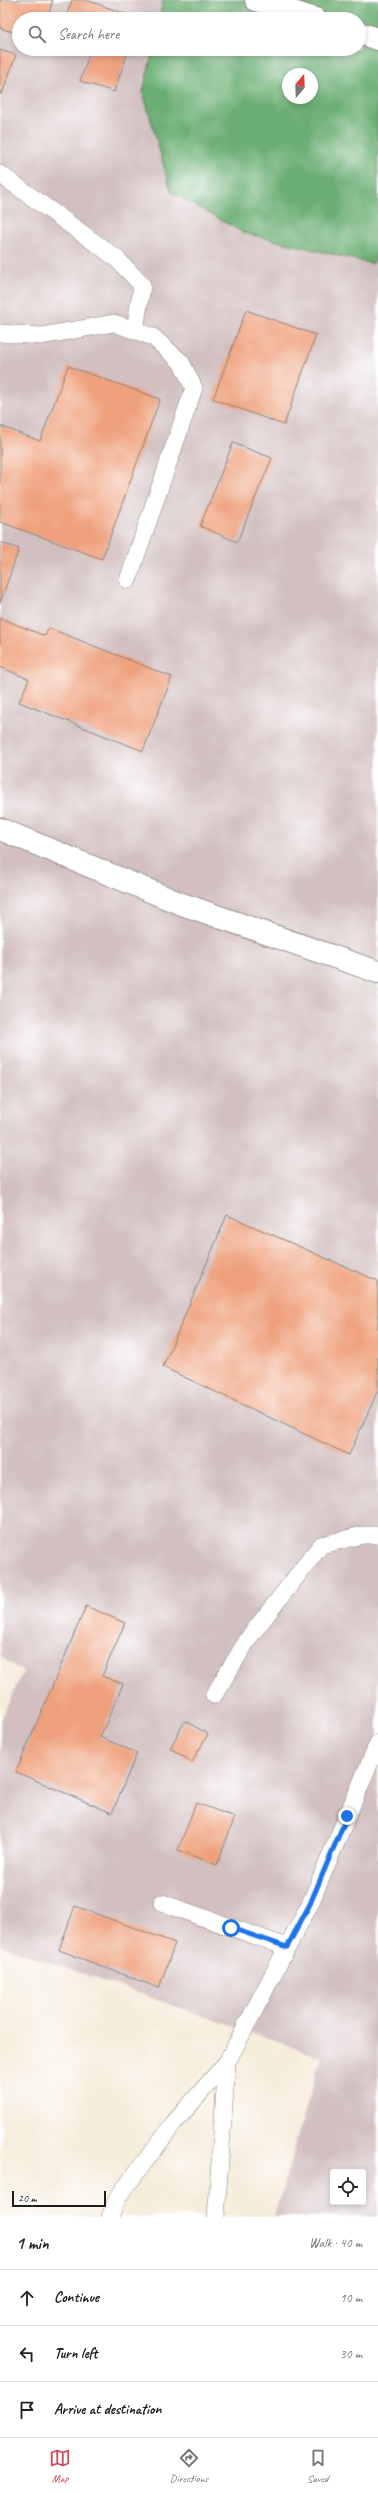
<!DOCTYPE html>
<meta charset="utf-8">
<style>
:root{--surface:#fff;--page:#f6f6f6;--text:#202124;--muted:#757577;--line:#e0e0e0;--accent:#d1495b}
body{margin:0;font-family:Caveat,sans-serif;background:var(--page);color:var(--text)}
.controls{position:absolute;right:12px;bottom:12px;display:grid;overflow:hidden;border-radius:4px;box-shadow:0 2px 6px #0003}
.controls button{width:36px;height:36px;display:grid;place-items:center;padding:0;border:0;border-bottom:1px solid var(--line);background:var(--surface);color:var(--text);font:20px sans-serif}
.compass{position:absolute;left:282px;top:68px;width:36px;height:36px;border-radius:50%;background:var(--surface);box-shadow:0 2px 6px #0003;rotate:19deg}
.scale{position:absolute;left:12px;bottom:10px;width:94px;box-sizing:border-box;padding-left:4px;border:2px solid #1c1c1c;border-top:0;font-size:11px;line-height:14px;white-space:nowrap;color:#1c1c1c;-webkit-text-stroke:3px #fff;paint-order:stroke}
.stop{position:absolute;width:12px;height:12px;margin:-9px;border:3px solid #1a73e8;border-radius:50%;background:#fff}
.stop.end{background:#1a73e8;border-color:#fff;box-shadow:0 1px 4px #0008}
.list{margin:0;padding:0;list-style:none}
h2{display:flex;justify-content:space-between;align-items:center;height:52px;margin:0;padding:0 16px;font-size:17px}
h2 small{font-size:13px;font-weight:400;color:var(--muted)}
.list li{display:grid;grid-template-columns:26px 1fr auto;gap:12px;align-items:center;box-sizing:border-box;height:56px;padding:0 16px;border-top:1px solid var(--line)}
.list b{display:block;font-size:15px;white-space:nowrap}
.list em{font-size:13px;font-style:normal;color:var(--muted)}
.icon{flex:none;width:22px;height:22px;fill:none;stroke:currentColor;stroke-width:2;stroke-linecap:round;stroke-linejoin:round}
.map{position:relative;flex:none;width:378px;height:2217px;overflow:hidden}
.search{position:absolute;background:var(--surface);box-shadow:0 2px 6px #0003;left:12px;right:12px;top:12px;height:44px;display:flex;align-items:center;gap:10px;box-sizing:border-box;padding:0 14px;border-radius:22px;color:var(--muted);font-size:15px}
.sheet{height:220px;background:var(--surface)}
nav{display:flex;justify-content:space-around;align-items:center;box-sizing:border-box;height:56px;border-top:1px solid var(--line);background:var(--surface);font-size:11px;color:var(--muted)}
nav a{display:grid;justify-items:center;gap:2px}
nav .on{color:var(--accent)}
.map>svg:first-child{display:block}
</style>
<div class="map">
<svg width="378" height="2217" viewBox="0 0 378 2217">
<rect width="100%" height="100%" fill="#fff"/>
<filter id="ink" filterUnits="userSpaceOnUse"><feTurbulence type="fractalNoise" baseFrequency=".025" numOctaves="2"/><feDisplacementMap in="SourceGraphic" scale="8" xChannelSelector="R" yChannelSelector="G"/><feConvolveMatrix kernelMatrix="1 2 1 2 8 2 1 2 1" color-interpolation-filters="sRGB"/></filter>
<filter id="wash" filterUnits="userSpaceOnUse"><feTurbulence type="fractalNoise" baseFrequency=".012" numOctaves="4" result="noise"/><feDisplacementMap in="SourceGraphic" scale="16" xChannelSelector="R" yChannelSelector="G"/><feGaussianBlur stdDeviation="0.9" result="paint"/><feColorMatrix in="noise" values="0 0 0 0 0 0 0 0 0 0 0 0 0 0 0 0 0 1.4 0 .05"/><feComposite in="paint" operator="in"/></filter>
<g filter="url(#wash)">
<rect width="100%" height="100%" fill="#f6eddb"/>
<path fill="#d2bfc0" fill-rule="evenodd" d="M0 0H378V2217H274L321 2057 0 1945V1720L23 1672 0 1656ZM19 19H359V49H19ZM288 74H312V98H288ZM333 2172H363V2202H333Z"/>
<path fill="#6aae73" stroke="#436548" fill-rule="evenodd" d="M163 0H378V250L373 264 244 233 171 192 143 92 153 49H359V19H159ZM288 74H312V98H288Z"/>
<g id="blocks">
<path fill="#efa17d" d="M0 0H53L47 19H19V34L0 28Z
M72 0H86L140 19H65Z
M91 49H129L114 92 80 81Z
M0 50 16 55 2 94H0Z
M246 310 316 335 284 425 213 399Z
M68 366 160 399 102 559 0 522V426L40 441Z
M233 443 272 458 237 542 200 526Z
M0 542 19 549 0 603Z
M0 618 45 636 49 628 172 677 143 751 19 702 29 679 0 667Z
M227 1215 378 1281V1390L349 1455 163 1367Z
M86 1606 125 1623 102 1676 123 1684 100 1737 137 1753 112 1813 16 1772Z
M185 1721 208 1734 192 1762 170 1748Z
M196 1803 235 1817 217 1865 178 1850Z
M75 1906 175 1943 159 1988 59 1950Z"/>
</g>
</g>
<g filter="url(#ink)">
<use href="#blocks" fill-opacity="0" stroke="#89847c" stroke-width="1"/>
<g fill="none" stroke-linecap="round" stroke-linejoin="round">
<g stroke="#89847c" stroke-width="18">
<path id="service" d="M0 174 116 258 142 285 135 330
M0 333 41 336 114 323 153 337 181 362 194 388 128 580
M214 1695 250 1636 321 1545 363 1535H378
M162 1903 287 1947
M110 2217 118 2197 174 2123 227 2062 310 1904 378 1743
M216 2217 227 2062"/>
</g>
<g stroke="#89847c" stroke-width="24">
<path id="minor" d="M256 0 315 19
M359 33 378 39
M0 829 179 903 378 972"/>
</g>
<use href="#service" stroke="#fff" stroke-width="17"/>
<use href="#minor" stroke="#fff" stroke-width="22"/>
</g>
</g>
<g fill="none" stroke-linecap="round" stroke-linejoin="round" filter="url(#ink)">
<path stroke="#1a73e8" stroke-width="5" d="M231 1928 287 1947 310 1904 347 1816"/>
</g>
</svg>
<div class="controls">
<button><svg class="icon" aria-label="locate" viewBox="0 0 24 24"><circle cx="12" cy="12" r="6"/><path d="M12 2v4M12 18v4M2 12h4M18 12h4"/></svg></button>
</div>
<svg class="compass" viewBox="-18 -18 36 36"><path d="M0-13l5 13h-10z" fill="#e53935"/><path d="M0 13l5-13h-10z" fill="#757577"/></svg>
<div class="scale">20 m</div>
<div class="stop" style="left:231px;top:1928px"></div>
<div class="stop end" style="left:347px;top:1816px"></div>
<div class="search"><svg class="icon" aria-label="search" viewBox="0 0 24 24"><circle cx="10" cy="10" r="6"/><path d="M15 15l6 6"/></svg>Search here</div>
</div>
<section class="sheet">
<h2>1 min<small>Walk · 40 m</small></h2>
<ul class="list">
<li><svg class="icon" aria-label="ahead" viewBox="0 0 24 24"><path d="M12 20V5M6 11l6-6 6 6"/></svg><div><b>Continue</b></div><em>10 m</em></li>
<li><svg class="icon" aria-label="left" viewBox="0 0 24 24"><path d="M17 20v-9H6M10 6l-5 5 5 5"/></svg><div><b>Turn left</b></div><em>30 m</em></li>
<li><svg class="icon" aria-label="arrive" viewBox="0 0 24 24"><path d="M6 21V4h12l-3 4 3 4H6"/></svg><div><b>Arrive at destination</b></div></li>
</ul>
</section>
<nav>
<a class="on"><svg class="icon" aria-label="map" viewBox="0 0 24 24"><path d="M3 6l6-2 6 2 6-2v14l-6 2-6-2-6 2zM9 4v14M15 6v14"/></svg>Map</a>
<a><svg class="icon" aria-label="directions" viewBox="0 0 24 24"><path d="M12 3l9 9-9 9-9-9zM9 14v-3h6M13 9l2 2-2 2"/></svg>Directions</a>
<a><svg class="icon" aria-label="saved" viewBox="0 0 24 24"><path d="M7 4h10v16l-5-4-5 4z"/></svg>Saved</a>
</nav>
